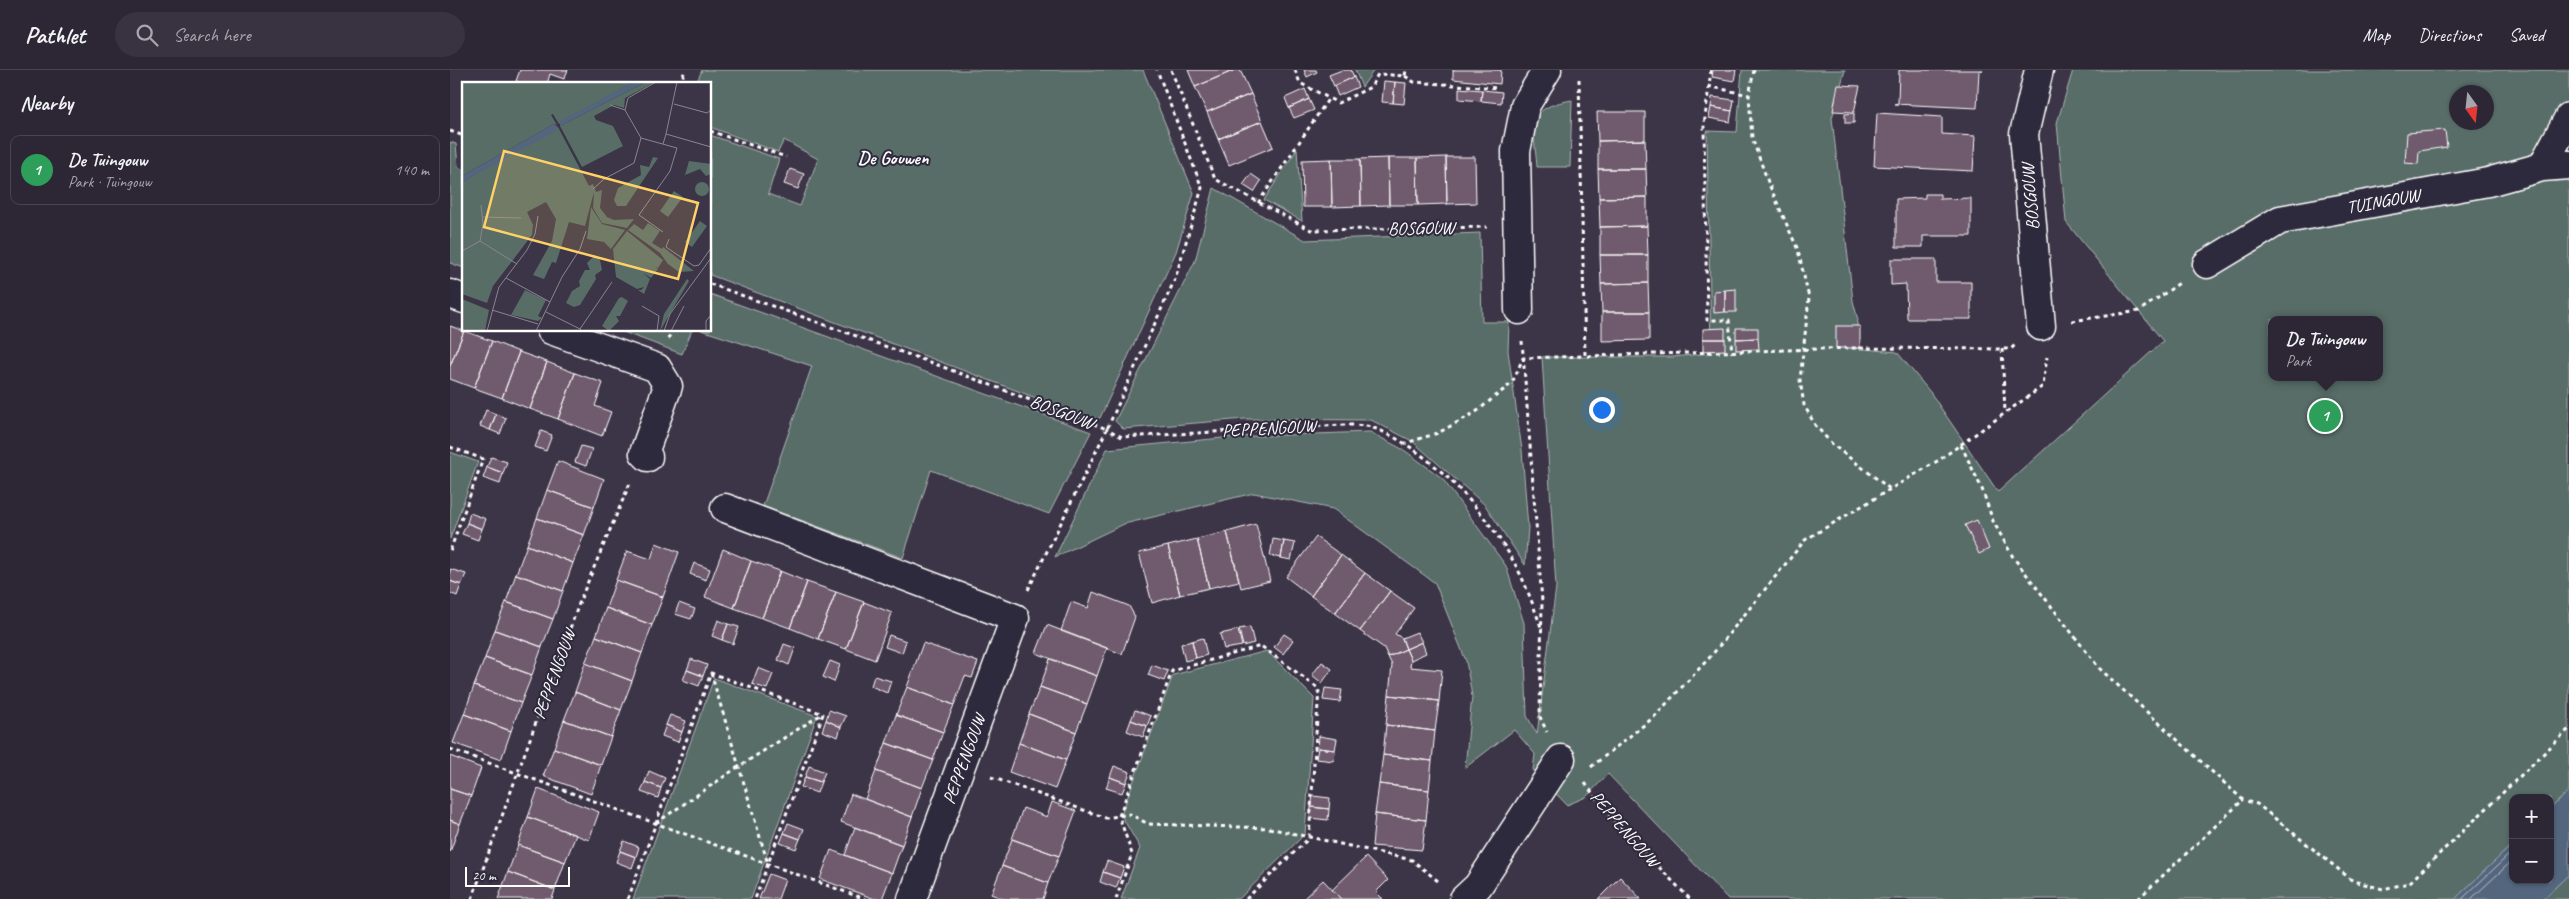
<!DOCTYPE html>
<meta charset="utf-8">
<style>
:root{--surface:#2d2735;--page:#393341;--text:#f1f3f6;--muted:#a7a5ad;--line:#484450;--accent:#d93025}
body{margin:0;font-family:Caveat,sans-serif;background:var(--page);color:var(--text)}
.controls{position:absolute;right:15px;bottom:15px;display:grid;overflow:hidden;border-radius:10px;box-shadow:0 1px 4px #0004}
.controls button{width:45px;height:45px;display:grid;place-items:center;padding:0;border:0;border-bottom:1px solid var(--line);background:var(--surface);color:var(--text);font:25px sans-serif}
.compass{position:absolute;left:1999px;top:15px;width:45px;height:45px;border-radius:50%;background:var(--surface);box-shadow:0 1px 4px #0004;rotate:165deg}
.scale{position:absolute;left:15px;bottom:12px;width:105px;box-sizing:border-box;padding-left:5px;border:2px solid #fff;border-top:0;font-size:14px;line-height:18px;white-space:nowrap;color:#fff;-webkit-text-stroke:4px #2f2a3d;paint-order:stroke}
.you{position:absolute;left:1151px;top:339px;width:18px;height:18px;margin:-12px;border:4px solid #fff;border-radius:50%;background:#1a73e8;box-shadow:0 0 0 8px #1a73e833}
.badge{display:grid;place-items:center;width:32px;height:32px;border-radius:50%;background:var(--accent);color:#fff;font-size:16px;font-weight:700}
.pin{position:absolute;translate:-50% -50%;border:2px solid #fff;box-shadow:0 1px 5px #0006}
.popup{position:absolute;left:1818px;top:246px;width:115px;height:65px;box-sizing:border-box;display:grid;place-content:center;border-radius:10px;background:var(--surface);filter:drop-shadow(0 1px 4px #0005);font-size:16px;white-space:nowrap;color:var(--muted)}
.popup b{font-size:19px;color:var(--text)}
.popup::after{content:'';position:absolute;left:50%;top:100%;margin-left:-10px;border:10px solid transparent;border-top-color:var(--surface)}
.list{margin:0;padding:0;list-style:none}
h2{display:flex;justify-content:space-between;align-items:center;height:65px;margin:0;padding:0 20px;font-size:21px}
h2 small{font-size:16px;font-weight:400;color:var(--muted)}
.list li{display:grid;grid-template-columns:32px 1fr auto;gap:15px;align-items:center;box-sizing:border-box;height:70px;margin:0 10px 10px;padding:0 10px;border:1px solid var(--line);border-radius:10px}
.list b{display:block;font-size:19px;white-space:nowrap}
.list p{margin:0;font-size:16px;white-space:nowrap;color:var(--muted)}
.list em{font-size:16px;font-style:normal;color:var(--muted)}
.icon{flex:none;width:28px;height:28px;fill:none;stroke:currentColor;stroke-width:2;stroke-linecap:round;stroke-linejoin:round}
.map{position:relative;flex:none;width:2119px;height:829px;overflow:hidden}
header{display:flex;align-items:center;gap:30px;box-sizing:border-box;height:70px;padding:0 25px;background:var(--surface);border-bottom:1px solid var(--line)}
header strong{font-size:24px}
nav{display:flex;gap:28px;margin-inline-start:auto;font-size:18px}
.search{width:350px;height:45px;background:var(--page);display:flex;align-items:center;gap:12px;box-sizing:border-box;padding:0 18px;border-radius:28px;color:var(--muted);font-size:19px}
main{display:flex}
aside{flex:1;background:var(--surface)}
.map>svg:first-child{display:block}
</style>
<header>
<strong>Pathlet</strong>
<div class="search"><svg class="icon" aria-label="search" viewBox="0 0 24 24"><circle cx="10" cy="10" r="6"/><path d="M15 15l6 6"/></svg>Search here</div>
<nav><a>Map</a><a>Directions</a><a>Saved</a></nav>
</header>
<main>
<aside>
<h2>Nearby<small></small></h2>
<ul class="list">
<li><span class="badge" style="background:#2e9e5b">1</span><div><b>De Tuingouw</b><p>Park · Tuingouw</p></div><em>140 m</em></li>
</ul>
</aside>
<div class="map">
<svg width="2119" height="829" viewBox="0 0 2119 829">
<rect width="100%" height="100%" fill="#3c3447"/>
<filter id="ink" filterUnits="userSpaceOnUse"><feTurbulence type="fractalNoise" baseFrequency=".02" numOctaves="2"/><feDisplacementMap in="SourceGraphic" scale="10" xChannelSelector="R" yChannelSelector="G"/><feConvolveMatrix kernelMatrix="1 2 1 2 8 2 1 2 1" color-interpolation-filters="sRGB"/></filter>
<g filter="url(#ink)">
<path fill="#596d67" stroke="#acb6b3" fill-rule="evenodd" d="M252 0H693L744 123 726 182 650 348 642 349 260 205V65L329 89 318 124 350 136 368 89 334 70 328 82 260 57V14H246Z
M905 0H924L912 17Z
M1292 0H1395L1382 48 1403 231 1408 250 1403 278 1447 282 1480 322 1548 422 1713 271 1616 152 1607 53 1623 0H2119V721L2100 739V728H2063V774L2005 829H1278L1158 704 1136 727 1117 735 1083 700 1085 684 1064 660 1015 698 1022 626 1016 591 985 513 883 439 804 423 674 454 605 487 657 379 783 367 920 362 954 380 992 408 1056 496 1074 553 1077 646 1087 664 1106 517 1092 287H1223L1261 283 1257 61 1287 62ZM2006 22H2036V52H2006ZM1821 250H1929V307H1821Z
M1122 30 1120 97H1087C1084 57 1073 38 1122 30Z
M0 72 6 74 8 97 14 100V198L0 193Z
M847 79 852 151 814 130Z
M764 118 855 170 1030 163 1032 252H1059L1058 281 1072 380 1078 458 1075 495 1035 435 962 371 921 350 795 349 673 359 665 351 745 191Z
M260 224 641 362 599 444 481 400 453 488 313 436 362 296 251 260H260Z
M168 260H242L232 284Z
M0 382 28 392 0 469Z
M817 581 864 628 855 764 789 829H671L690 778 671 745 723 605Z
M264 608 367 646 301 829H183Z
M2119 804V829H2093Z"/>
<path fill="#53667e" stroke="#98a3b2" d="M2119 721V804L2093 829H2005L2063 774V810H2100V739Z"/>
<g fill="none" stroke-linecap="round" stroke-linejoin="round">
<path stroke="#bac2cb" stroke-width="1" d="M2012 829 2063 781
M2021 829 2063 790"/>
</g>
<path fill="#705a6d" stroke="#fff" d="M70 0H118L114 9 100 4 97 14H73L66 11Z
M738 0H785L745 17Z
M785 0H790L801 24 757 42 745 17Z
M854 0H866L867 2 857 7Z
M892 0H901L904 7 884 16 879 5Z
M1003 0H1051L1050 14 1003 9Z
M1263 0H1286L1284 11 1262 7Z
M1449 0H1533L1529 1 1527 38 1444 34 1448 33Z
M904 7 908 17 888 26 884 16Z
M934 11 945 12 943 33 932 32Z
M945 12 956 13 954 34 943 33Z
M1388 15 1410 16 1404 42 1383 41Z
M1009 18 1032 20 1031 31 1009 29Z
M855 19 859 29 839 38 835 28Z
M1032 20 1052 22 1051 33 1031 31Z
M801 24 812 51 768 69 757 42Z
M1262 27 1284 30 1282 41 1261 37Z
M859 29 864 40 844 48 839 38Z
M1261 37 1282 41 1280 52 1259 48Z
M1147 42H1195V70L1148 71Z
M1404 43V53H1395V44Z
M1427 43 1492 47V64L1525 66 1523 101 1424 96Z
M812 51 823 77 779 95 768 69Z
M1995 60 1997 77 1969 81 1968 94 1955 93 1957 63Z
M1195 70 1196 99H1148V71Z
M996 87H1025L1026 133 997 134Z
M996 87 997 134 968 135 967 88Z
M938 88 939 135 911 136 910 89Z
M938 88H967L968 135H939Z
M881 89 882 137H853L852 90Z
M881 89H910L911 136 882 137Z
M340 99 354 104 348 119 334 114Z
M1148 99H1196L1197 127 1149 128Z
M801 104 811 111 804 122 793 115Z
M1475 124H1490V129L1521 128V166H1473V177H1446V129L1475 128Z
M1197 127V156L1150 157 1149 128Z
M1197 156 1198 185H1150V157Z
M1150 185H1198V213L1151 214Z
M1441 189H1486V212H1521V249H1457L1456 214 1441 215Z
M1198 213 1199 242H1152L1151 214Z
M1286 219V242H1275V220Z
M1275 220V242L1264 243V221Z
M1152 242H1199V270L1152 271Z
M0 256 14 261 0 296Z
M1386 256H1410V278H1386Z
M1275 258V269H1253V259Z
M1286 258H1308V268L1286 269Z
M14 261 42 271 24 318 0 309V296Z
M1308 268 1309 279 1286 280V269Z
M1253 269H1275V280L1253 281Z
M42 271 69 282 52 328 24 318Z
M69 282 97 292 80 339 52 328Z
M97 292 125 303 108 349 80 339Z
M125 303 153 313 145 336 161 342 152 366 108 349Z
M36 340 46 344 40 360 30 356Z
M46 344 56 348 50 364 40 360Z
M91 361 102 365 96 381 85 377Z
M131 376 142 379 136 396 125 392Z
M41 387 57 392 53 403 37 397Z
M108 391 154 409 144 437 97 420Z
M37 397 53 403 50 414 33 408Z
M97 420 144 437 134 465 87 448Z
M20 443 36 449 32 459 17 453Z
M87 448 134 465 123 493 77 475Z
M1527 450 1539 479 1529 484 1515 455Z
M17 453 32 459 28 470 12 464Z
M806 454 820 511 791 518 777 462Z
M777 462 789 511 759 518 747 469Z
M866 467 891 485 861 526 836 507Z
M747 469 759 518 730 525 718 476Z
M823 469 834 471 831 488 820 486Z
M834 471 845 473 841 490 831 488Z
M206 473 229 482 213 527 166 510 177 481 201 489Z
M77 475 123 493 113 521 66 504Z
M718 476 730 525 702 533 689 483Z
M273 479 301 491 284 538 255 527Z
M891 485 915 503 885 543 861 526Z
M301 491 330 501 312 548 284 538Z
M244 493 260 499 256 510 240 504Z
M0 499 16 504 11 515 0 511Z
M330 501 357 512 340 558 312 548Z
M915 503 940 521 910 561 885 543Z
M66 504 113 521 103 549 56 532Z
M166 510 213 527 202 555 156 538Z
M0 511 11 515 7 526 0 523Z
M357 512 386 522 368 569 340 558Z
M940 521 964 538 945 564 952 568 956 579 938 587 934 578 910 561Z
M386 522 414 532 396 579 368 569Z
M643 522 679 536 685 547 672 584 611 561 621 532 638 538Z
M56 532 103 549 92 577 45 560Z
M414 532 442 543 425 590 396 579Z
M229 533 245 539 241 549 225 544Z
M156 538 202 555 192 583 146 566Z
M268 550 278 554 272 570 262 566Z
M278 554 289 557 283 574 272 570Z
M597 555 657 578 647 606 586 583Z
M800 557 804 573 793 576 789 559Z
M45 560 92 577 82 605 35 588Z
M788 560 792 576 774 579 770 564Z
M967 562 972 572 956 579 952 568Z
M834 564 843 570 833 584 824 577Z
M439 565 456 571 452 583 435 577Z
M146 566 192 583 182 611 135 593Z
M753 568 757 585 746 588 742 571Z
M742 571 746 588 735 591 731 574Z
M972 572 976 583 961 590 956 579Z
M473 573 528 592 522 608 515 606 504 635 457 617Z
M334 574 345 578 339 595 328 590Z
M956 579 961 590 960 597 992 600 989 631 939 625 942 595 938 587Z
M35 588 82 605 71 633 24 616Z
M241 589 257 595 253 606 237 600Z
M600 589 647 606 637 634 590 617Z
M380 591 390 595 384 612 373 607Z
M872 592 882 599 872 613 862 605Z
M135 593 182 611 171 640 125 622Z
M702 595 718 601 714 611 698 605Z
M308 598 323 604 317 619 302 614Z
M237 600 253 606 249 616 233 610Z
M424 606 441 611 437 623 421 616Z
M24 616 71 633 61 661 14 644Z
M457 617 504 635 493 662 446 645Z
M590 617 637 634 626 662 579 644Z
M875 618 892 620 890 632 873 630Z
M125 622 171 640 161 667 114 650Z
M939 625 989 631 985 661 936 655Z
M379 640 396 646 391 657 376 650Z
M685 640 701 646 697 656 681 650Z
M14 644 61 661 51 690 3 673Z
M579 644 626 662 616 690 569 673Z
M220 645 236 651 232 662 216 655Z
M446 645 493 662 483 690 436 673Z
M114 650 161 667 151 695 104 678Z
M376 650 391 657 388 667 372 661Z
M681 650 697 656 693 667 677 661Z
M216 655 232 662 228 672 212 666Z
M936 655 985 661 982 691 933 685Z
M869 666 887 669 885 680 868 678Z
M436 673 483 690 472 718 426 701Z
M569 673 616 690 605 719 559 702Z
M104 678 151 695 141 724 93 706Z
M868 678 885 680 884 691 866 689Z
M933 685 982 691 979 720 929 714Z
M0 686 31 698 21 726 0 719Z
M359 696 375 702 371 712 355 707Z
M664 696 680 702 676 713 660 707Z
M199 701 215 708 211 718 195 712Z
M426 701 472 718 462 747 415 729Z
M355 707 371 712 367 723 351 717Z
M660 707 676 713 672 723 656 718Z
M195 712 211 718 208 728 191 722Z
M929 714 979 720 976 750 925 744Z
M0 719 21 726 10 754 0 750Z
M88 719 149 742 139 770 78 747Z
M401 724 462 747 452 775 391 752Z
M863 726 880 728 879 739 861 737Z
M602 732 626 741 609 786 562 769 573 738 597 747Z
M861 737 879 739 878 750 860 748Z
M925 744 976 750 972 780 922 776Z
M78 747 126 765 115 792 68 775Z
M0 750 10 754 0 782Z
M338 753 354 759 350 769 334 763Z
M405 757 452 775 442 803 395 785Z
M334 763 350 769 346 779 330 773Z
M562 769 609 786 598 813 552 796Z
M174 771 189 777 186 787 170 781Z
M68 775 115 792 105 820 58 802Z
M381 780 442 803 432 829H425L370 809Z
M170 781 186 787 182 798 166 792Z
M916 787 938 810 926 822 933 829H891L882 820Z
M657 791 674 797 670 808 653 802Z
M552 796 598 813 593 829H554L541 824Z
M58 802 105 820 102 829H48Z
M653 802 670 808 666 818 650 812Z
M319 804 335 810 328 829H309Z
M1170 807 1191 829H1148Z
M873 810 891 829H853Z"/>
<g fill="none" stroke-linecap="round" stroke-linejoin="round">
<g stroke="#fff" stroke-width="31">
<path id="minor" d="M1589 0 1574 64 1591 256
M2092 97 2119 47
M1757 194 1830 150 2038 112 2092 97 2119 95
M0 224 14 229
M1069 240 1066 81 1075 36 1097 0
M101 260 207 298 218 316 194 383 198 387
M275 438 565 548 462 829
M1014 829 1028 816 1111 689"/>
</g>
<path stroke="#fff" stroke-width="3" stroke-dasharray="4 4" stroke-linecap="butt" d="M721 0 765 109 861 160 1037 157
M845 0 850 13 888 33 921 17 928 4 955 6 956 0
M1261 0 1254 56 1257 250H1279L1282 283
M1304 0 1299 25 1302 68 1318 112 1348 180 1359 228 1350 310 1354 335 1365 355 1383 375 1440 419
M955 6 964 12 1048 18
M1129 9 1135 286 1403 278 1561 279 1565 275
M230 14 235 0
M1258 16 1299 25
M0 61 14 66
M260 61 336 87
M808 133 879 28
M260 214 485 294 657 359 725 209 752 118 707 0
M1622 251 1689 241 1731 212
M218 269 222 260
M1072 271 1092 531 1090 647 1097 662
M1552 279 1555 342
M953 374 988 363 1026 342 1062 313 1073 288 1135 286
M1511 375 1532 419 1543 451 1563 487 1649 598 1793 730 1807 734 1903 811 1933 819 1959 813 2119 659
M0 377 33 389 0 481
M578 520 657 359 672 367 894 355C902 355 913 355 921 357 982 378 1047 453 1073 510 1080 526 1086 543 1092 560
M261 603 318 794
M0 679 415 829
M1141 697 1204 647 1261 586 1355 470 1489 390 1593 316 1597 287
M541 707 656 748 680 744 698 754 819 758 962 790 988 811
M1135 713 1158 745 1240 829
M206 753 288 697 372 644
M22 829 131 528 180 413
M178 829 261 603 373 644 305 829
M666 829 682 784 669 746 722 601 811 576 869 619 859 768 796 829
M1688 829 1793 730"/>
<use href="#minor" stroke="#2f2a3d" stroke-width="28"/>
</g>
</g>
<g text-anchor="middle" stroke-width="4" stroke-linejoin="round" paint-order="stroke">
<g font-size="18" fill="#fff" stroke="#2f2a3d">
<text transform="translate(1580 127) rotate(-95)" y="6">BOSGOUW</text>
<text transform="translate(1933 131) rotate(-10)" y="6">TUINGOUW</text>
<text transform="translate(971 158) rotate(-1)" y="6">BOSGOUW</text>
<text transform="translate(612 342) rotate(21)" y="6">BOSGOUW</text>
<text transform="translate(819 358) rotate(-3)" y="6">PEPPENGOUW</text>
<text transform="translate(104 604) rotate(-70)" y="6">PEPPENGOUW</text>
<text transform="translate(514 689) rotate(-70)" y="6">PEPPENGOUW</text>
<text transform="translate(1175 759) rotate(49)" y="6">PEPPENGOUW</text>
</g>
<g font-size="19" font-weight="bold" fill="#fff" stroke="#2f2a3d">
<text x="443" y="94">De Gouwen</text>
</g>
</g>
<g transform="translate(12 12)">
<rect width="249" height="249" fill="#3c3447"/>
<path d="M0 0H171L97 42 91 32 89 33 95 43 92 42 0 94ZM184 0H193L163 16 162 26 152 23 132 34 134 38 151 44 161 64 120 85 98 44ZM96 45 127 104 131 102 134 110 140 108 138 126 145 135 152 138 172 137 165 146 140 141 131 126 132 110 123 144 107 140 94 181 90 180 82 197 71 193 90 159 94 137 84 120 65 130 71 143 70 153 31 204 25 221 0 212V100ZM191 75 196 76 164 124H155L152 118 156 106 179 93 178 83 187 85ZM227 79 249 82V92L244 94 238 87 223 93ZM233 107a7 7 0 1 1 14 0a7 7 0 1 1-14 0ZM212 109 221 115 206 135 198 129ZM129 125 140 142 163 148 149 167 142 160 125 157ZM238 139 245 144 230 165 223 160ZM186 141 198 149 190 161 200 167 201 165 232 189 217 190 206 182 198 171 166 148 172 142 181 148ZM165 149 201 178 196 186 193 185 196 187 189 196 181 191 188 197 182 212 176 208H179L182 205 175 207 154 195 151 167ZM133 173 138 178 140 188 133 193 134 197 118 223 112 225 104 221 110 209 118 204 117 199 123 188H128L125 181ZM225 197 227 199 198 249 202 232ZM63 208 84 218 76 234 80 236 76 239 49 233ZM160 215 166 219 158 234H154L157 239 147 249 140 244 157 216ZM0 217 27 228 23 249H0Z" fill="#596d67"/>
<path d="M171 0H184L98 44V39ZM92 42 96 45 92 50 0 100V94Z" fill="#53667e"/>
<path fill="none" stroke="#8a8591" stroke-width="1" d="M212 22 245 31 249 28M148 23 163 28 179 56M163 28 166 16 194 0M204 52 215 0M201 62 204 52 249 65M131 107 142 97 172 81 179 56 215 66 208 89 177 133 201 150M19 123 21 142 18 159 55 182M21 135 59 136M207 157 204 165 232 184 237 183 249 166M0 169 18 159M44 196 88 220M180 224 197 234 195 249M30 228 76 242M84 230 118 247M25 249 37 205 65 168 73 152 76 134M74 249 100 195 118 167 124 149M120 249 118 247 150 200M202 249 208 232 249 176M209 249 222 224M244 249V239L249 233"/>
<path fill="#ffd166" fill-opacity="0.15" stroke="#ffd166" stroke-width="2.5" d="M42 69 236 121 216 197 22 145Z"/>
<rect width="249" height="249" fill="none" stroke="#fff" stroke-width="2.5"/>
</g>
</svg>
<div class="controls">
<button>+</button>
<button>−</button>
</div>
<svg class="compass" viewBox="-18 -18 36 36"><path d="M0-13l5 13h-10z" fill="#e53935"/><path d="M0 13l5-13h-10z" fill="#a7a5ad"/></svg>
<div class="scale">20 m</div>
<div class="you"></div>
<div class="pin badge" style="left:1875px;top:346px;background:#2e9e5b">1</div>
<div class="popup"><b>De Tuingouw</b>Park</div>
</div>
</main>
